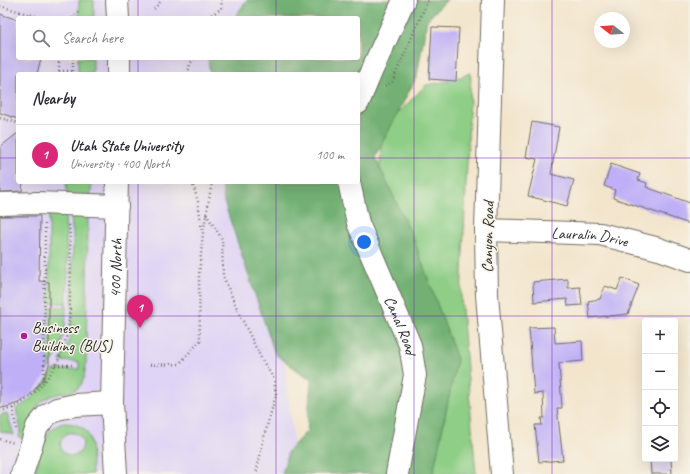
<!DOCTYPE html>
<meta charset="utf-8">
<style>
:root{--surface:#fff;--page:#f7f7f7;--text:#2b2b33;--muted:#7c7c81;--line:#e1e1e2;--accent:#db2777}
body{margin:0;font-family:Caveat,sans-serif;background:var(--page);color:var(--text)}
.controls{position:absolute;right:12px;bottom:12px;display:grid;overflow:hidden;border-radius:4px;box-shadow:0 4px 16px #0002}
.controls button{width:36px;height:36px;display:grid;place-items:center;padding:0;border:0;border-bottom:1px solid var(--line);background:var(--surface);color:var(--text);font:20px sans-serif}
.compass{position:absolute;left:594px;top:12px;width:36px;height:36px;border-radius:50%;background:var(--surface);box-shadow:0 4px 16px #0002;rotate:287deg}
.you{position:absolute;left:364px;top:242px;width:14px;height:14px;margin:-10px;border:3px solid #fff;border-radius:50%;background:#1a73e8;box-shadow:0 0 0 6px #1a73e833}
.badge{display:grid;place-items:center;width:26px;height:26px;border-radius:50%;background:var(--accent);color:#fff;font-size:13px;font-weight:700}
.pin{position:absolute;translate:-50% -33px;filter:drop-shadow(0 1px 2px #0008)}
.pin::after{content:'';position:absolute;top:21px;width:14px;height:12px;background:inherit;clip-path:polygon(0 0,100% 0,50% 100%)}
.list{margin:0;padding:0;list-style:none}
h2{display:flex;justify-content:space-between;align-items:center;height:52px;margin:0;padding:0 16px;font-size:17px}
h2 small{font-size:13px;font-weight:400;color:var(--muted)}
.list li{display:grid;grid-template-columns:26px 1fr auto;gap:12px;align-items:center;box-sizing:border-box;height:60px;padding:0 16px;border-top:1px solid var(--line)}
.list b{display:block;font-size:15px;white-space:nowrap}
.list p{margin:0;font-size:13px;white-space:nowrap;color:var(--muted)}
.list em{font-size:13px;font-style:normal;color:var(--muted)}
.icon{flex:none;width:22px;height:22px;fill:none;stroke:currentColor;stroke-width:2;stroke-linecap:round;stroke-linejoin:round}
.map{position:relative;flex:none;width:690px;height:474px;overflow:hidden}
.search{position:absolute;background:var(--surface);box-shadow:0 4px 16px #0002;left:16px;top:16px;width:344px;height:44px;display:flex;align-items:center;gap:10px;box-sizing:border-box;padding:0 14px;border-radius:4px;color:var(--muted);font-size:15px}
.panel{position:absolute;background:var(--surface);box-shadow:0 4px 16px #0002;left:16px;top:72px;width:344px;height:112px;border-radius:4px}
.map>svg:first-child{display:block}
</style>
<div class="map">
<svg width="690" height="474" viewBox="0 0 690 474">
<rect width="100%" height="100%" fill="#f7f3e8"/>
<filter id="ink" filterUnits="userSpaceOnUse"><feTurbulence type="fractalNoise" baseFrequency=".025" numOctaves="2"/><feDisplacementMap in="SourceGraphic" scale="8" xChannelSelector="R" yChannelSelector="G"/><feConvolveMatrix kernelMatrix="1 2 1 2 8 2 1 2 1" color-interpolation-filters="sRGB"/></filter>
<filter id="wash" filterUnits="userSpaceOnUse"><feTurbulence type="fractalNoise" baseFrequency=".012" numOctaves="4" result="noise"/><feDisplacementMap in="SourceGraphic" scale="16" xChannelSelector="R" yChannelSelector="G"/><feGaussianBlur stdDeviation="0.9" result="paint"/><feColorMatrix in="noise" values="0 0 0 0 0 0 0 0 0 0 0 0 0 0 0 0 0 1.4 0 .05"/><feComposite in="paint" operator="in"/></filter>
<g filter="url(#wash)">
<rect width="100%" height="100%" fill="#f3e5cc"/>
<path fill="#dfd4f5" d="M0 0H303L296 18H18V58H280L274 74H18V182H265L297 474H0Z"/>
<path fill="#8ece86" stroke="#5c7c58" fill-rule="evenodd" d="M79 0H94V18H79Z
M78 58H93V74H78Z
M471 73 461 298 476 474H416L378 200 382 129 426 85 449 81Z
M68 182H92L88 219 86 362C85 369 85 377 82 383 77 393 67 391 58 394 52 395 46 398 41 402 35 409 28 429 23 438L19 437 21 430 16 409C33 400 43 385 54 370L79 369V362L60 361 69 341 72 316 73 235 66 185Z
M49 212 65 214 68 274 65 331 58 352 44 376 49 307H66L65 303H49Z
M7 413 14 435 0 431V415Z
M63 423C97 423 91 449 92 474H35C40 455 41 430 63 423ZM68 433C75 432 80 435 83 441L82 450 75 456C60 457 55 440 68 433Z"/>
<path fill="#72b173" stroke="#4e6e4f" d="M247 0H447L427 20 417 76 375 157 414 240 457 359 433 474H282L288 451 307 431 311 380 275 354 224 202 222 182H358V74H210L208 58H358V18H234Z"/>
<g id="blocks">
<path fill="#bfaff7" d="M0 14 18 20V58H41L37 74H18V119L0 113Z
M432 27 459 28 456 81 429 79Z
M532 122 559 127 551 174 574 180 567 206 528 196 537 159 526 157Z
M18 133V182H23L22 191 0 192V147Z
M611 164 640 174 638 180 647 183 646 187 690 203V224L613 198 615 190 604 186Z
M0 216H40L39 281 49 282V365L44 378 36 388 27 398 18 403 7 407 0 408Z
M622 278 639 285 628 314 590 318 588 301 600 299 605 286 617 290Z
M568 279V288L580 287 582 305 568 306 567 299 534 302 533 282Z
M554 327 555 343 582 341 583 361 559 363 562 408H557L563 460 539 462 535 425H542L541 418H544L543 393 534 394 529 328Z
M650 459H671L672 474H651Z"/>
</g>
</g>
<g filter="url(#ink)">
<use href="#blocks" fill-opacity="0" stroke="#716c63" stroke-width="1"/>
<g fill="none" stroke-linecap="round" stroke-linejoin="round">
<g stroke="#716c63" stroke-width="24">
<g id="minor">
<path d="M493 0 486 230 487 295 502 474"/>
<path d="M358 103 371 72 404 0"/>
<path id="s1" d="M349 182 358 223 410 345 415 375 397 474"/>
<path d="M0 204 37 203 117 206"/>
<path id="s2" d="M486 230 600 234 659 249 690 260"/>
<path d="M22 474 37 427 47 415 57 409 75 405 112 403"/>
</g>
</g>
<g stroke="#716c63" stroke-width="24">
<g id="major">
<path d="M117 0 118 18"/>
<path d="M119 74V58"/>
<path id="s3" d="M116 474 112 403 117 182"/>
</g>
</g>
<path stroke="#716c63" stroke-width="2.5" stroke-dasharray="1 3" stroke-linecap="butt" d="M0 6 42 18
M154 9 162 0
M73 18V16L81 10
M209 18 211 15 221 9 222 0
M59 58V74
M73 58V74
M59 71H73
M188 74 190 64 194 58
M385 86 392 82 428 0
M0 118 18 123
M192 182 198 201 202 231
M206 214 222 239 223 276 239 313 262 360 274 379 276 395 265 433 256 474
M55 365H74
M150 365 179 364 200 341 199 275 203 233 212 182
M44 381 45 222
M0 411 13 408
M16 429 13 408C40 394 61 364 67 334 70 319 70 304 70 289 71 266 71 244 69 222
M0 439 14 443"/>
<use href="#minor" stroke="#fff" stroke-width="22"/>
<use href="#major" stroke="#fff" stroke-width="22"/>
</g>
</g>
<path fill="none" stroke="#7b2cbf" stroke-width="1" stroke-opacity="0.55" d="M138 0V18M276 0V18M414 0V474M552 0V474M138 58V74M276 58V74M0 158H18M358 158H690M138 182V474M276 182V474M0 316H690"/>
<circle fill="#b5179e" stroke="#f7f3e8" stroke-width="1.5" cx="24" cy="336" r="4"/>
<g text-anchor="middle" stroke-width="3" stroke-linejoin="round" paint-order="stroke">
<g font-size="16" fill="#2b2b2b" stroke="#f7f3e8">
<text transform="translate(487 237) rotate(-89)" y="6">Canyon Road</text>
<text dy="6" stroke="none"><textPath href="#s2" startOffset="104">Lauralin Drive</textPath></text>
<text dy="6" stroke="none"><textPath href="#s3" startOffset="206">400 North</textPath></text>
<text dy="6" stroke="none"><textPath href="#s1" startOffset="153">Canal Road</textPath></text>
</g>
<g font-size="16" fill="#2b2b2b" stroke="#f7f3e8" text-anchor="start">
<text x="32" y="333">Business<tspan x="32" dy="18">Building (BUS)</tspan></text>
</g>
</g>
</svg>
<div class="controls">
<button>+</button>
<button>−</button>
<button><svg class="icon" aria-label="locate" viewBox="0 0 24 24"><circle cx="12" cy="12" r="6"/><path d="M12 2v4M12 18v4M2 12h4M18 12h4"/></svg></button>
<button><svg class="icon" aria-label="layers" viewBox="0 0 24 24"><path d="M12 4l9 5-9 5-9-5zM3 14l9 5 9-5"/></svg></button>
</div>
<svg class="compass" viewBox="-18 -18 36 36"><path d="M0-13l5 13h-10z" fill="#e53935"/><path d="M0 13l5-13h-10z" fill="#7c7c81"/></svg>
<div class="you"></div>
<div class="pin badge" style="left:140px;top:328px">1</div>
<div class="search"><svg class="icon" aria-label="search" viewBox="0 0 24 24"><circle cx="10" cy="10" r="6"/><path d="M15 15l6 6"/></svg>Search here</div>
<section class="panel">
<h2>Nearby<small></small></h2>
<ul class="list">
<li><span class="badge">1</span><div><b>Utah State University</b><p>University · 400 North</p></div><em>100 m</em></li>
</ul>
</section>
</div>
